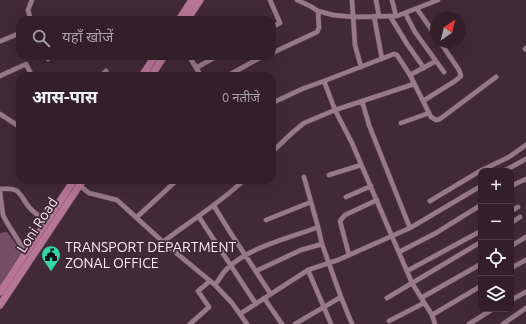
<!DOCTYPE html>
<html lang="hi">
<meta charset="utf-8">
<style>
:root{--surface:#321f28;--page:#3d2c34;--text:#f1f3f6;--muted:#a8a2a8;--line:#4d3d45}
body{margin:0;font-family:Ubuntu,"Noto Sans Devanagari",sans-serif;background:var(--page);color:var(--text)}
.controls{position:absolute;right:12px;bottom:12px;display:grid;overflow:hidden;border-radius:8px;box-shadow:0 4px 16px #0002}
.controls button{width:36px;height:36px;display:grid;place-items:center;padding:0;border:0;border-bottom:1px solid var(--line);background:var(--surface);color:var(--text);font:20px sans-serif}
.compass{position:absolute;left:430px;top:12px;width:36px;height:36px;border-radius:50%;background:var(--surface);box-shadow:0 4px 16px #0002;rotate:35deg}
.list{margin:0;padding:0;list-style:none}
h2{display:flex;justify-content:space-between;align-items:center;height:52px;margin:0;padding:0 16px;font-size:17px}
h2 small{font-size:13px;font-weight:400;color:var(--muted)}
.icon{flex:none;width:22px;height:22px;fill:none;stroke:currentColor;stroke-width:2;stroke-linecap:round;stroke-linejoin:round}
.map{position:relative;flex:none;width:526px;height:324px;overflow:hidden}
.search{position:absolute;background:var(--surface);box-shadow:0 4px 16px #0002;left:16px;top:16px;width:260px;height:44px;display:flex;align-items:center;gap:10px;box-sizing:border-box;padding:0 14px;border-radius:12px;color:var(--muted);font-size:15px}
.panel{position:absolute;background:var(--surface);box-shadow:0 4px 16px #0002;left:16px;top:72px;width:260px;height:112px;border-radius:12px}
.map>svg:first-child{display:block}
</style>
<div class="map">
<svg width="526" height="324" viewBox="0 0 526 324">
<rect width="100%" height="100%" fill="#422936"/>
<path fill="#754e61" d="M7 232 22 252 20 258 0 287V233Z"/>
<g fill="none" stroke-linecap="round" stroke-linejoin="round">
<g stroke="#5b4651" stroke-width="5.5">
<path id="minor" d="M270 0 280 23 272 27
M297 0 310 6 318 11 333 15 353 17 397 16 438 0
M352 0 355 45 361 67
M376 0 379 16
M392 0 396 16
M417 9 436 36
M405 13 415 32 444 72
M374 16 382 59
M390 16 407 44 424 68
M31 20 28 10 32 0
M1 41 20 33
M525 49 526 48
M272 53 317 32 319 28 318 11
M47 56 48 59
M189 56 201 76
M196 68 217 56
M410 75 436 61
M0 76 26 64 32 76
M101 76 106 71
M227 76 263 56
M362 101 369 125 410 228
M423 101 455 81 461 76 459 70 440 42
M272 103 302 89 324 81
M0 114 20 127
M401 123 429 113
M272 152 293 132 304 123 335 110 414 84
M504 171 526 159
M329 175 361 165
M79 185 89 193 117 200 163 242 215 285 232 303 247 324
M511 186 526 179
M0 189C21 187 18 193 29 207 34 213 41 217 46 222
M0 192 3 215 6 221 26 253
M346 197 371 186
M430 201 480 171 509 157 526 145
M214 206 230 232 270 293
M511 211 518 207
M137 217 177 180
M199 217 256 304
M266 220 311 202
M511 223 520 217
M318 227 322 244
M163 242C190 221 219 204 244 180
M511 246 526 237
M399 252 436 233 481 205
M349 255 340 221 345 215 377 200
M511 268 526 260
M308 270 331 324
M256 271 301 250 322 244 341 297
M407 271 481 231
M215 285C218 281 221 276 224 272 246 247 288 239 318 227L304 177
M264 298 282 324
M387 298 481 242
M421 298 481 264
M511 300 526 292
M240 314 308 270 338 260 410 228 481 186
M432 315 481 286
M389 321 424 303
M190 324 209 307 198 291 210 281
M295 324 341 297 352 324
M435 324 432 315 412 283 352 143 335 110 324 81 394 54 397 55 410 75 431 117 436 120 440 119 496 77
M469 324 493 309
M503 324 526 308"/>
</g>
<g stroke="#5b4651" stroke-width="8">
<path id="highway" d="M179 20 192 0
M187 20 200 0
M142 76 155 56
M151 76 164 56
M0 292 74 180
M0 305 83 180"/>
</g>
<use href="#minor" stroke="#977987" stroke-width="4.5"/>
<use href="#highway" stroke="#b87696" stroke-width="7"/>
</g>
<defs>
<g id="civic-pin" transform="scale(1)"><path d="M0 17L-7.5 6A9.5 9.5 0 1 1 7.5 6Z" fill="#34d4a7" stroke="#422936"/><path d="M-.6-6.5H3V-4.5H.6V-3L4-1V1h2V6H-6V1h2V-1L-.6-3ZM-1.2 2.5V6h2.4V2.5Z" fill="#111"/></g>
</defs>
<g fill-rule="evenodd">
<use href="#civic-pin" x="51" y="255"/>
</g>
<g text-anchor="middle" stroke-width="3.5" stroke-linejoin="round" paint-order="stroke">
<g font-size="14" fill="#fdecf4" stroke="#422936">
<text transform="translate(37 225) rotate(-57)" y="5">Loni Road</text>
</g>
<g font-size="14" fill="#fdecf4" stroke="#422936" text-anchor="start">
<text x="65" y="252">TRANSPORT DEPARTMENT<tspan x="65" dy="16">ZONAL OFFICE</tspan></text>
</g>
</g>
</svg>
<div class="controls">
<button>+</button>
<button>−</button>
<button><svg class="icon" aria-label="locate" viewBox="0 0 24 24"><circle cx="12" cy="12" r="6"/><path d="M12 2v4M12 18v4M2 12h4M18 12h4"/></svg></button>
<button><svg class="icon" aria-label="layers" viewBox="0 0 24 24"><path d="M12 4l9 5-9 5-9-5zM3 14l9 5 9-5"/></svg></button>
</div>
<svg class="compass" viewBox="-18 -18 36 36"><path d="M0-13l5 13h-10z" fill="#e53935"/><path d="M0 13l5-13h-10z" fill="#a8a2a8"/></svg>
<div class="search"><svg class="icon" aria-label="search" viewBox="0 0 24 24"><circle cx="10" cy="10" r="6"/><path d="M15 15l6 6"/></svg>यहाँ खोजें</div>
<section class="panel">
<h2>आस-पास<small>0 नतीजे</small></h2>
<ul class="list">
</ul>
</section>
</div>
